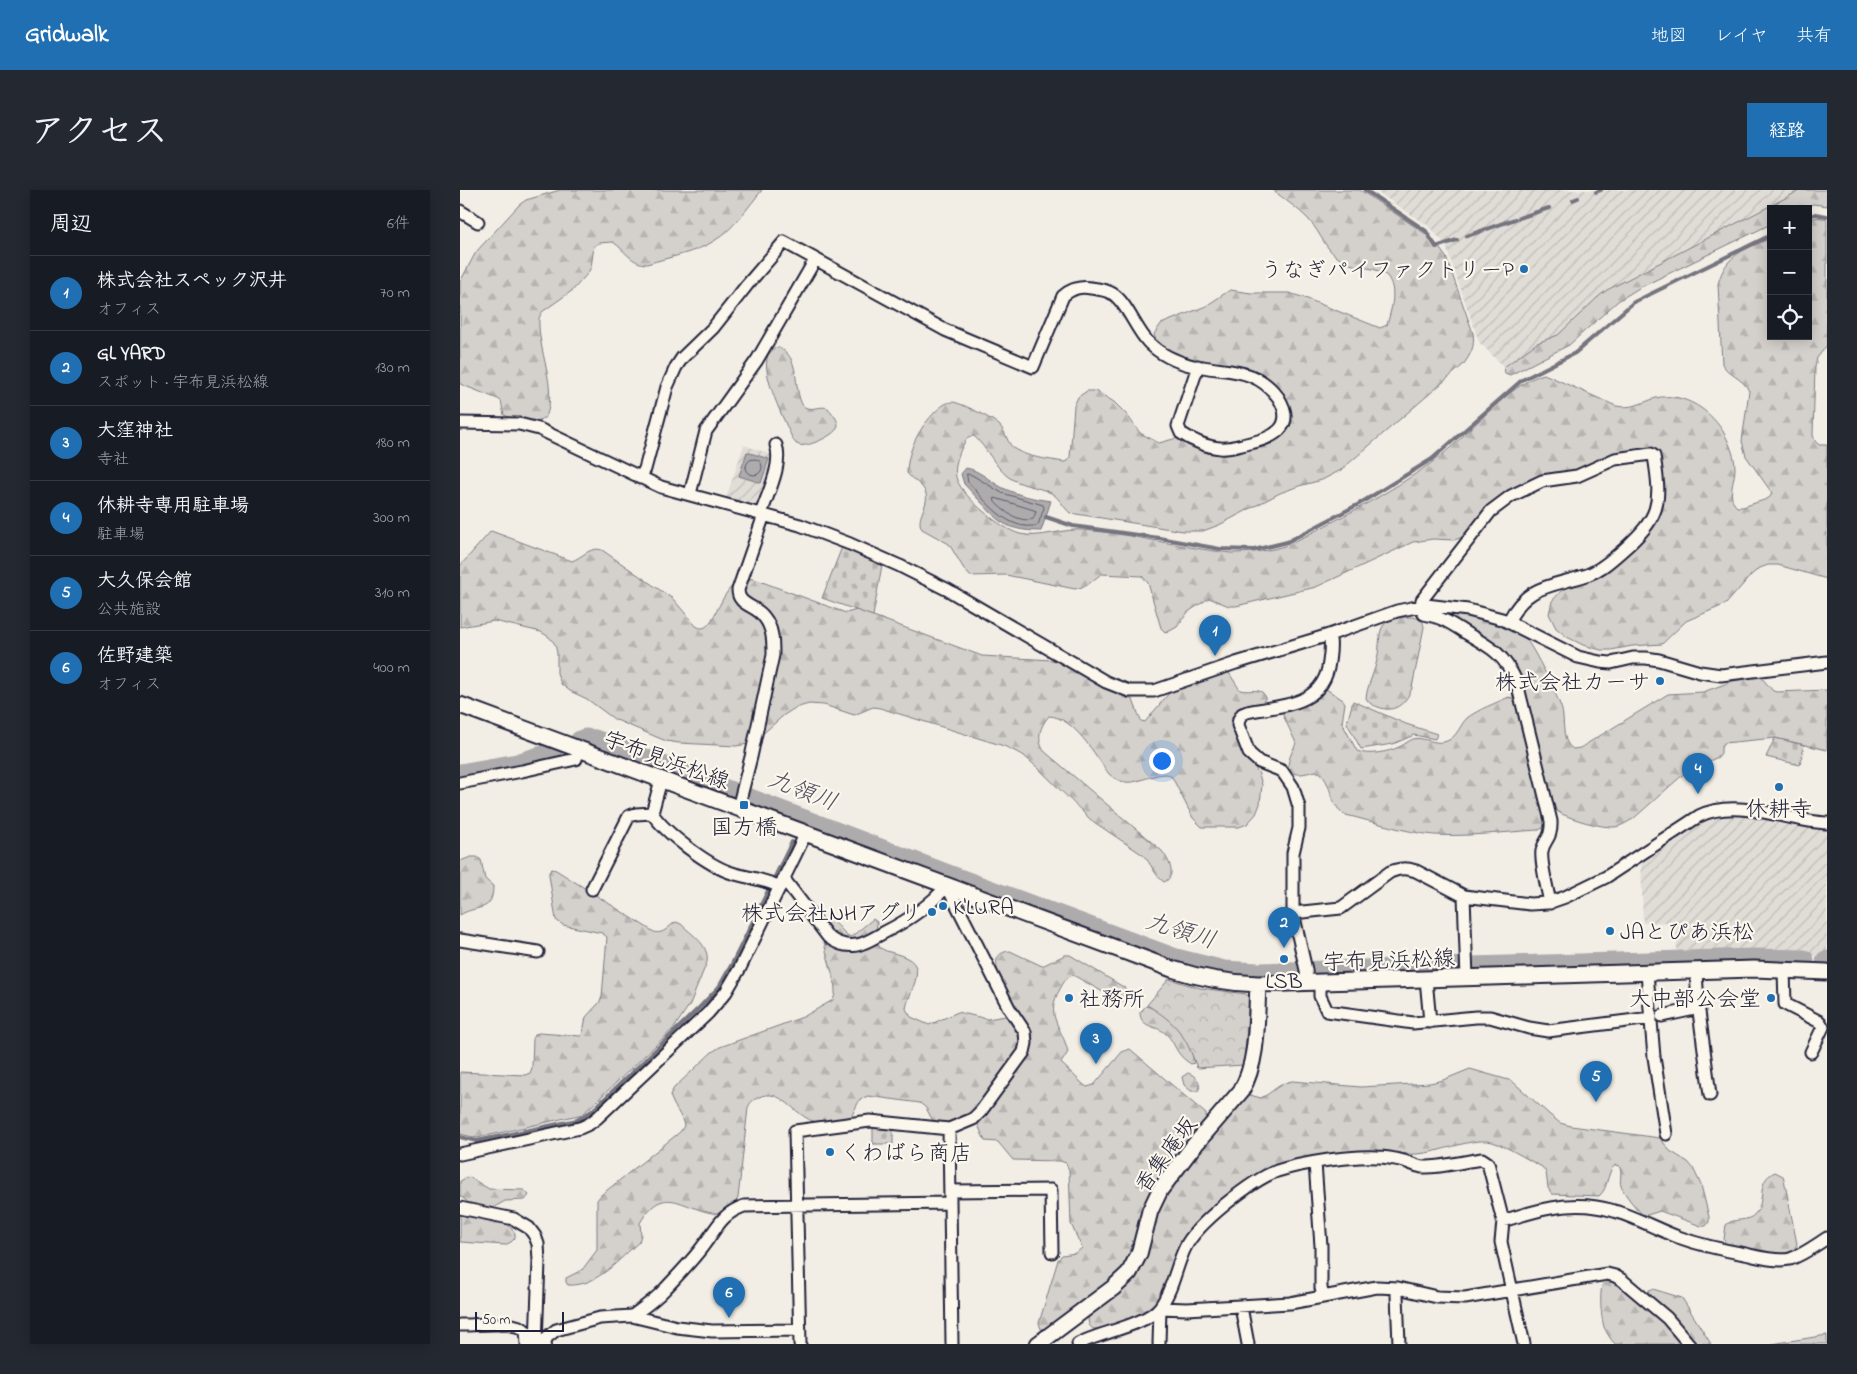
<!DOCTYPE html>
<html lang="ja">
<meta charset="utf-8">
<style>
:root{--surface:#171b24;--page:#242831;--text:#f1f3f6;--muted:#9ea1a6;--line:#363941;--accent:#1f6fb2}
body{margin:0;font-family:"Indie Flower","Klee One",sans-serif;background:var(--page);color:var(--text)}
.controls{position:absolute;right:15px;top:15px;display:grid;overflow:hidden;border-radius:0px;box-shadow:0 2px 12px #0003}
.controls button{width:45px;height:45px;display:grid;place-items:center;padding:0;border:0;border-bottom:1px solid var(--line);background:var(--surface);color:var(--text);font:25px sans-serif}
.scale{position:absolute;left:15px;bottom:12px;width:89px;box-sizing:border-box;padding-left:5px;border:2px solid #22223b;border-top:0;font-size:14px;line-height:18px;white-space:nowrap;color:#22223b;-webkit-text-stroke:4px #fbf7ec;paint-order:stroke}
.you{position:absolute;left:701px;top:570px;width:18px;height:18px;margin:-12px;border:4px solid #fff;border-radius:50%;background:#1a73e8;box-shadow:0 0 0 8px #1a73e833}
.badge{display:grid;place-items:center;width:32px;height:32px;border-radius:50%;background:var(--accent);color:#fff;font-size:16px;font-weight:700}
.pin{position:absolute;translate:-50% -41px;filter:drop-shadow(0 1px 2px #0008)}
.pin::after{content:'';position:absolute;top:26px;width:18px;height:15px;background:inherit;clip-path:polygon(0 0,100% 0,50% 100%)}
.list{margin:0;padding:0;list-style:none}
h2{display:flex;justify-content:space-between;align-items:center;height:65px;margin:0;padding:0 20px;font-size:21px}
h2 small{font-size:16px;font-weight:400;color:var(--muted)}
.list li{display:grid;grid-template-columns:32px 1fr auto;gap:15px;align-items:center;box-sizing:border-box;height:75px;padding:0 20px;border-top:1px solid var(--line)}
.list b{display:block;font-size:19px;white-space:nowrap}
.list p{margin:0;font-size:16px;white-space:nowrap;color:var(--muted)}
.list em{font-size:16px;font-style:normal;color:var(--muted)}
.icon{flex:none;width:28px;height:28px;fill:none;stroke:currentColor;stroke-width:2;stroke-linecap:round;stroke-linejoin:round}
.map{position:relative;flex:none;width:1367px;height:1154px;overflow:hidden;border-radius:0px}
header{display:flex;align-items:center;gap:30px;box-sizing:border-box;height:70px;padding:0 25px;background:var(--accent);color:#fff}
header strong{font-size:24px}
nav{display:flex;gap:28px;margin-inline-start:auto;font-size:18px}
.intro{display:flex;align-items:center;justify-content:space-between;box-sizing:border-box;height:120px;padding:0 30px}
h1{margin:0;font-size:35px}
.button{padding:12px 22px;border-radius:0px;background:var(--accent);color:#fff;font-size:18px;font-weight:700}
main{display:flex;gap:30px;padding:0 30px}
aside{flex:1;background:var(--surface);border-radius:0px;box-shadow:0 2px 12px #0003}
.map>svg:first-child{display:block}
</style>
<header>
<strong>Gridwalk</strong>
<nav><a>地図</a><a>レイヤ</a><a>共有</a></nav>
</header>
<div class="intro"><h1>アクセス</h1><a class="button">経路</a></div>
<main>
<aside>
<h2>周辺<small>6件</small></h2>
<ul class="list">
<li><span class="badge">1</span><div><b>株式会社スペック沢井</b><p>オフィス</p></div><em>70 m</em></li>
<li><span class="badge">2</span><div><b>GL YARD</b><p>スポット · 宇布見浜松線</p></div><em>130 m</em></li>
<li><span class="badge">3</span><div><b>大窪神社</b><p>寺社</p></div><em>180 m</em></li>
<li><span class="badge">4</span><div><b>休耕寺専用駐車場</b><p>駐車場</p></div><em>300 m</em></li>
<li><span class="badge">5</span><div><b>大久保会館</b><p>公共施設</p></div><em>310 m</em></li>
<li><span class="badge">6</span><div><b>佐野建築</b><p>オフィス</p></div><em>400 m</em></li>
</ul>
</aside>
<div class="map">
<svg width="1367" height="1154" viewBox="0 0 1367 1154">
<defs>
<pattern id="industrial-furrows" width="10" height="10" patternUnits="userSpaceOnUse" patternTransform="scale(1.25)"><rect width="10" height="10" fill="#e0dcd6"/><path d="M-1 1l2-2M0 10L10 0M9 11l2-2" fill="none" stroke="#c0bcb9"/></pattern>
<pattern id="forest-firs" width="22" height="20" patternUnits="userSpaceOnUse" patternTransform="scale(1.25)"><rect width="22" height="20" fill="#d4d1cc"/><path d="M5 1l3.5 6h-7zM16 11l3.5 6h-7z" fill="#b6b3b0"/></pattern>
<pattern id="cemetery-stones" width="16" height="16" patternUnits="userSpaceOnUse" patternTransform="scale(1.25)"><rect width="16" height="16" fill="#d4d1cc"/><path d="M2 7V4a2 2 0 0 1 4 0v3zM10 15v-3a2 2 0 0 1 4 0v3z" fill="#b6b3b0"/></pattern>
<pattern id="park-crowns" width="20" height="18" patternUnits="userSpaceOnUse" patternTransform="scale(1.25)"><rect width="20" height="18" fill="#d4d1cc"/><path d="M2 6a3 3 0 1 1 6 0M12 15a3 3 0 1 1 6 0" fill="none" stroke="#b6b3b0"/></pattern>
</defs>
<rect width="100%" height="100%" fill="#f2eee5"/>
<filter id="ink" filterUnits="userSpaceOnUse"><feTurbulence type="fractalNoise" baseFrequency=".02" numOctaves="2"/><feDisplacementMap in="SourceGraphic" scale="10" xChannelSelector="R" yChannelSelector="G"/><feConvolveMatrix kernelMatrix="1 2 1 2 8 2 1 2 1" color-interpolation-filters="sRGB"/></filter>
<g filter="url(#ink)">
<path fill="url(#industrial-furrows)" d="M914 0H1367V16L1353 14 1342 19H1311V34L1179 98 1158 111 1109 155 1048 185 1045 183 1044 177 1019 152 985 54 967 35Z
M284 255 316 266 298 317 266 308Z
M1272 623 1367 637V766L1294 764 1217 766 1216 732 1183 733 1181 669 1248 627Z"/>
<path fill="url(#forest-firs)" stroke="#7b7a84" d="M100 0H302C288 17 273 40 254 51 235 63 209 67 187 74 171 74 165 60 153 52L139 53 134 56 131 77 128 83 113 100 82 122 79 128C77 159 98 198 86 227L77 231 49 227 44 225 41 211 38 209 0 194V92L16 62 59 15 66 10Z
M813 0H900L972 48 986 67 1013 143C1015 157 1011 164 1003 175L881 280 862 290 839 296 820 303 759 335 743 341H723L610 323C603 317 600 308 591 303 577 296 560 296 547 286 534 275 527 258 514 246L508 247C500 258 492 278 497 290 504 308 541 339 560 344 581 349 603 338 624 340 674 344 722 358 771 363 791 363 809 361 828 355 878 329 929 304 974 271 1006 248 1049 193 1084 184L1156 216C1172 219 1181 213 1196 208 1224 201 1253 222 1265 245 1270 255 1275 267 1275 278 1275 291 1266 307 1277 317H1283L1307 309 1310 307 1312 303 1286 266 1282 251 1289 201C1283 188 1269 186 1262 174L1258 94C1266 63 1285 60 1311 48V146H1348V30C1355 27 1360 27 1367 29V155L1357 168 1355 177 1353 245 1355 251 1359 255H1367V389L1318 375H1308L1300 378 1292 384 1266 414 1226 431 1202 454 1172 456 1151 460H1141L1123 455 1107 447 1096 438 1089 424 1092 411 1102 400C1118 392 1133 382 1148 372 1183 349 1210 334 1202 285 1201 277 1201 267 1196 260L1191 258 1163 263 1116 281 1080 286 1049 301 1027 317 1006 344 1000 348 994 350 973 349 953 352 856 397 776 416H769L749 408 728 422 717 437 706 443 701 438 688 393 682 386 641 384 626 396 615 399 546 385 510 386 504 379 489 354 462 339C455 328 469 316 466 304 464 295 452 290 447 283 447 265 456 244 468 230 473 224 483 212 492 212 500 212 533 229 539 235 547 242 546 254 556 260 571 268 587 269 604 272L607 271 610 267 614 216 618 207 627 201H636L654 212 667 225 680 243 699 253 717 248 797 257 815 250 822 244 819 201 725 169 701 157 696 151 694 144 701 134 746 116 770 100 791 103H829L845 108 920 138 927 135C931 120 938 100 927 86 920 77 894 78 883 71 864 60 862 44 849 30 839 19 825 10 813 0Z
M1341 0H1367V16L1353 14 1342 19H1311V34L1179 98 1158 111 1109 155 1050 185 1045 183 1044 177 1077 153 1098 145 1138 107 1147 100Z
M316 157C342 164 332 198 343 216 351 222 359 215 368 218 371 222 378 229 378 235 379 244 347 258 339 255 335 254 335 252 333 250 325 231 300 184 308 165 310 162 313 160 316 157Z
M31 341 112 371C123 367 130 356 142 360L213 409 236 436C257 451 258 382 294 389L386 423 397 420 522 466 592 470 602 473 643 497 673 510 681 531 685 532 710 502 765 482 769 483 780 500C788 502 795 499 802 502L806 507C802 517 788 518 778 521L792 573 799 584 802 595 800 614 796 624 787 634 779 637H742L733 628 712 587 706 584C683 585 670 602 649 584 635 565 614 527 589 526 580 536 576 549 584 561L702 661C708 669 718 686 704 692 695 686 691 673 683 665L631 630 578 578 563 565 544 556 420 518 413 517 394 525 364 515 349 514 335 518 324 525 299 547 288 554 276 556 219 553 206 551 154 529 127 509 110 501 101 494 97 483V463L95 454 89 447 81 442 34 431 0 437V376Z
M993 424C1012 424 1052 434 1065 448 1073 456 1099 509 1102 520 1105 534 1101 551 1113 559L1120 558 1208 504 1243 502 1273 491 1297 487H1301L1313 501 1317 502 1367 500V560L1315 548 1264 553 1261 558V563L1258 567 1226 582 1173 629C1167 632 1162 636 1155 637 1142 638 1111 629 1100 623 1096 621 1094 618 1091 615L1053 479 991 428V425Z
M951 427C959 428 963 429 964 437L952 498C946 513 935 524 918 517 913 515 909 514 906 508 907 497 913 485 916 474 924 445 910 428 951 427Z
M866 499 883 510 885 513 882 533 897 561C907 566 929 562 939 557 944 555 948 551 953 549 964 546 975 556 987 551 997 547 1000 535 1007 528 1019 519 1036 513 1049 507L1056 509 1087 633 1083 638 1078 640C1044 642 1008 647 974 645 944 642 915 632 886 625 867 615 874 590 856 581 850 582 845 584 840 584 818 585 833 561 836 553L823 525 826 520Z
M11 667H17L21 670 25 689 33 696C33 724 17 714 0 725V671Z
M92 679 96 680 194 742C204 745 208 736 216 732L221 734C231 744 250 755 247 772L230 814 214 838 123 924 17 948 0 944V882L65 885 70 883 72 878 73 848 75 844 79 843 121 846 123 842 126 827 139 813 142 807 147 747 142 743 103 735 96 730 89 685V682Z
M413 729 417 732 416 749 420 758C428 763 438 763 447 768 468 778 448 803 446 819L451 827 469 835 498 822 527 829 546 826C554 835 562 847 558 859 541 883 510 944 473 931L466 918 460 913 408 906 400 909 391 927C381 931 362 935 353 931 334 925 321 897 299 907 293 910 290 912 288 918L278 1008 274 1015 259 1024C223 1021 205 990 180 1033L181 1045 179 1052C159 1069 137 1097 108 1095L106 1092V1088L122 1080 137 1060V1010L141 1005 220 942 224 936C222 925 213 916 210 905L214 898 252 862 260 857 343 827 373 810C382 792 357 756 365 732L368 730C379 732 382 744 391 747Z
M550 761 582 776 605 765H610L665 798 668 803V808L663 811 657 810 613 785C606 787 604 792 600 799 584 826 602 836 608 862L601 873 624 895 627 897 634 895 662 862 670 859 746 924V930L744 934C724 956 700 980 688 1008 676 1034 677 1063 657 1086L584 1140 581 1139 579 1133 598 1070 602 1065 616 1063 622 1058 611 1034 609 980 606 973 600 971 553 970 538 952 525 951 518 935 570 865C572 856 573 850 571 841 566 827 512 764 550 761Z
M686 816C708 822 732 850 734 873L731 874C714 864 716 852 705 843 696 835 680 838 680 822Z
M1010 879 1052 891 1090 925 1100 933 1111 936 1200 948 1210 961 1228 972 1233 978 1241 995 1249 1027V1032L1246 1036H1241L1200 1021 1184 1026C1178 1021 1164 1004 1161 996 1159 989 1163 983 1159 976L1155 975C1146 983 1149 998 1139 1006L1092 1004 1088 998 1086 982 1082 977C1068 970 1041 952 1027 951 1008 949 978 963 957 964 944 965 932 961 919 961 892 959 824 968 801 982 778 994 741 1023 726 1044 711 1064 710 1095 695 1113 690 1121 677 1124 669 1128 658 1133 646 1139 633 1139L629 1135 628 1129 631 1123 667 1096 674 1087 686 1066 696 1024 706 1003 738 962 787 907 790 905 801 908C812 903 819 893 832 891L901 897 970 893 983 890Z
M728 883C735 885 743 893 738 901H731L724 895 722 887Z
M1315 982 1323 986 1325 994 1337 1054 1333 1062 1323 1066 1266 1055 1264 1049 1266 1035C1274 1027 1287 1033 1295 1024 1307 1010 1295 991 1315 982Z
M9 987 29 999 64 1000 69 1005 65 1010 45 1011 31 1019 13 1016 0 1006V991Z
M0 1022 47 1033 55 1043V1048L51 1052 45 1055 0 1052Z
M1145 1090 1153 1091 1159 1095 1203 1131 1222 1154H1155C1150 1149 1147 1143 1144 1137 1141 1127 1138 1097 1145 1090Z
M1193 1099 1222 1108 1251 1154H1236L1211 1124 1188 1104 1189 1100Z
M1367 1145V1154H1312Z"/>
<path fill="url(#cemetery-stones)" stroke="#7b7a84" d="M382 357 422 375 413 426 362 408Z
M893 511 946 534 977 544 975 549 954 545 933 554 901 559 887 533Z
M1315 548 1344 555 1340 575 1306 567Z
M413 937 433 938V954H413Z"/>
<path fill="url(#park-crowns)" stroke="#7b7a84" d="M709 789 740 798 786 804 789 808 784 875 737 878C726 846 717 833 687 815Z"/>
<path fill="#aeabad" stroke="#76747f" d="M287 262 309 269 301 293 279 286Z
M506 278C519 280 530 291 541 297 557 305 575 309 591 311L581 341C564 341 548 339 535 327L504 294 501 284Z"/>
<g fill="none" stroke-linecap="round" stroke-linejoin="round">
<path stroke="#5a5969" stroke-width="1" d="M286 277a8 8 0 1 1 16 0a8 8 0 1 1-16 0Z
M507 284 512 285 542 303 583 315 584 318 578 335C548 343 525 310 508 292Z
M535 308 574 320 576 322 573 329C560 333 544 322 535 312Z"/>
<path stroke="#76747f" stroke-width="4" d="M905 0 966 41 976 57 997 50
M1136 2 1141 0
M1113 10 1118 8
M1348 27 1355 24 1367 26
M1059 28 1089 18
M1007 46 1055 29
M586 327 613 336 699 348 760 359 794 360 827 352 899 314 972 269 1062 190 1115 163 1174 112 1311 45
M339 630 340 628
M0 947 17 951 117 930 132 921 241 816 259 797 272 774 332 652"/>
<path stroke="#aeabad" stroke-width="21" d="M120 551 125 549 135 550 491 686 716 769 764 781 798 783 1294 769 1344 770
M0 584 57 574 92 563
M1366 771H1367"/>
<g stroke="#22223b" stroke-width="15">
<path id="street" d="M0 21 18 32
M0 233 59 234 79 239 201 297 340 335 390 354 440 376 488 400 646 492 669 501H694L776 473 869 445 937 421 966 415 1008 420 1042 429 1118 467 1140 472 1151 473 1173 468H1186L1199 470 1240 482 1261 485 1367 472
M180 288 185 279 207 197 216 177 222 168 253 138 287 95 324 52 485 140 573 177 603 106C612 98 620 96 631 98 639 99 647 100 653 104 667 113 676 140 689 153 701 165 717 172 733 176L743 177C758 180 777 180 791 186 802 190 811 198 818 207 838 238 811 249 786 254 777 256 769 259 760 258 747 257 731 250 721 243L718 236 738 176
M230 304 246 241 297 170 355 70
M301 324C307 305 323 275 316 255
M1048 432C1067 394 1091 397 1127 385 1141 380 1151 370 1162 361 1200 327 1202 315 1194 266L1191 264 1155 269 1117 286 1082 291 1051 306 1031 321 962 410 961 416 964 424C984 428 990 433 1006 443 1032 458 1044 464 1057 493L1091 631C1092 650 1084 649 1082 661 1080 672 1088 701 1090 713
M201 590 192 623C205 643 249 676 272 683 288 688 304 689 320 697
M0 593 62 581 116 569 119 559
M278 618 291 567 313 465C313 451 313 438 304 427 296 415 278 416 278 400L304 325
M324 689 368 747C376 753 386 757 397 755 407 753 415 747 425 742 449 730 469 716 487 696L549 818 565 842 566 853 564 862 521 921 513 929 489 939 410 931 335 941 340 1154
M132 699 169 626 176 624 192 623
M1004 706 1007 788
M833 723 881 718 930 682C940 678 946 678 956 681L1004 706 1070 714 1088 713 1105 707 1146 687 1239 626C1277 607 1326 631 1367 633
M0 750 78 762
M1324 780 1325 814 1360 832 1363 837 1351 862
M1236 782 1238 814 1250 905
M1187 783 1194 867 1206 944
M966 789 970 832
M847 792 846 780 833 723V663L839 638V617L833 597 822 581 799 572 789 563 778 535 779 529 782 524 787 522C822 515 864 516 869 472 870 463 872 453 869 445
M860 792V806L867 821 953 833 1016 827H1030L1069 838 1088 841 1191 828
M1202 826 1239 818
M489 939 492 1154
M0 964 120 938 129 934 137 928 248 823 266 802 280 778 346 643
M855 973 861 1056V1098L863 1106
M490 1001 591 1000 592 1062
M0 1018 54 1029 69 1038 75 1046 78 1054 79 1071 76 1154
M1043 1031C1074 1021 1103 1012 1136 1017 1165 1021 1191 1037 1218 1047 1240 1055 1263 1060 1285 1064 1299 1067 1317 1072 1330 1069 1343 1065 1356 1055 1367 1048
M938 1098 937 1105 939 1154
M781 1117 788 1154
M172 1126C183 1118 195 1110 205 1099 218 1085 232 1071 243 1056 257 1038 261 1024 284 1016L490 1013
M0 1135C16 1136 55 1129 66 1141L67 1154
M85 1154 86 1148 96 1140 140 1128 172 1126 217 1137 252 1141 339 1140
M618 1154C638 1143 687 1135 700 1117 713 1100 716 1076 725 1058 736 1034 792 990 817 981 842 973 892 965 918 967 927 967 936 969 944 971 950 973 956 976 962 977 979 978 1005 971 1022 969L1028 973 1043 1031 1041 1052 1064 1154
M699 1154 700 1118 727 1119 830 1113 917 1097 938 1098 977 1107 1005 1108 1147 1084 1155 1086 1162 1090 1207 1128 1229 1154"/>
</g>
<g stroke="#22223b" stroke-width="19">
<path id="secondary" d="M0 515 712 779C740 788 769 793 798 794L1294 779 1367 782
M578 1154 653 1098 669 1083 679 1064 690 1021 700 1000 732 958 781 901C799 870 796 829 798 794"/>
</g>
<use href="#street" stroke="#fbf7ec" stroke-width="11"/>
<use href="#secondary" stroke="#fbf7ec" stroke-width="15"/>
</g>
</g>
<g fill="#1f6fb2" stroke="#fbf7ec" stroke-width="2">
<circle cx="1064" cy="79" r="5"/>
<circle cx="1200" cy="491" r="5"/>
<circle cx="1319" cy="597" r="5"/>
<rect x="279" y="610" width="10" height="10" rx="2.5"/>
<circle cx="483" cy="716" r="5"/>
<circle cx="472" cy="722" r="5"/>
<circle cx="1150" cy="741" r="5"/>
<circle cx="824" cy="769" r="5"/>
<circle cx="609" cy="808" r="5"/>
<circle cx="1311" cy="808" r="5"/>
<circle cx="370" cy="962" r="5"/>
</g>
<g text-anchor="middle" stroke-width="4.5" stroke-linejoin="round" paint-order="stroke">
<g font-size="22" fill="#22223b" stroke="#fbf7ec" text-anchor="end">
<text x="1054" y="87">うなぎパイファクトリーP</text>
<text x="1190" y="499">株式会社カーサ</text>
<text x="1319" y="626" text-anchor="middle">休耕寺</text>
<text x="284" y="644" text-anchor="middle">国方橋</text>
<text x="493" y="724" text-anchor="start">K'LURA</text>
<text x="462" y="730">株式会社NHアグリ</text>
<text x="1160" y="749" text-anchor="start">JAとぴあ浜松</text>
<text x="824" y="798" text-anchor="middle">LSB</text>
<text x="619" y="816" text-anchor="start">社務所</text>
<text x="1301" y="816">大中部公会堂</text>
<text x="380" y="970" text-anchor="start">くわばら商店</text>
</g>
<g font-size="22" fill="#22223b" stroke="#fbf7ec">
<text transform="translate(207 569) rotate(20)" y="8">宇布見浜松線</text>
<text transform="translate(929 769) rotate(-2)" y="8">宇布見浜松線</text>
<text transform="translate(705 964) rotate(-54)" y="8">香集庵坂</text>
</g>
<g font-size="24" font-style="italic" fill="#535263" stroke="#fbf7ec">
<text transform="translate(343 600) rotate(21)" y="8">九領川</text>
<text transform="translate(721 740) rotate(17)" y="8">九領川</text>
</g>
</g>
</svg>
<div class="controls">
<button>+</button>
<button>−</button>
<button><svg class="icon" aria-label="locate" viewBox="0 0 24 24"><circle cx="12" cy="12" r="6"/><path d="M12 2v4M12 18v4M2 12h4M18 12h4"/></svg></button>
</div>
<div class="scale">50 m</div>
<div class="you"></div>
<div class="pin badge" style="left:755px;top:466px">1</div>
<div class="pin badge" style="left:824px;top:758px">2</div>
<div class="pin badge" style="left:636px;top:874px">3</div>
<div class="pin badge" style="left:1238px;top:604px">4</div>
<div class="pin badge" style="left:1136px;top:912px">5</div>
<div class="pin badge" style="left:269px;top:1128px">6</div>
</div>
</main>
